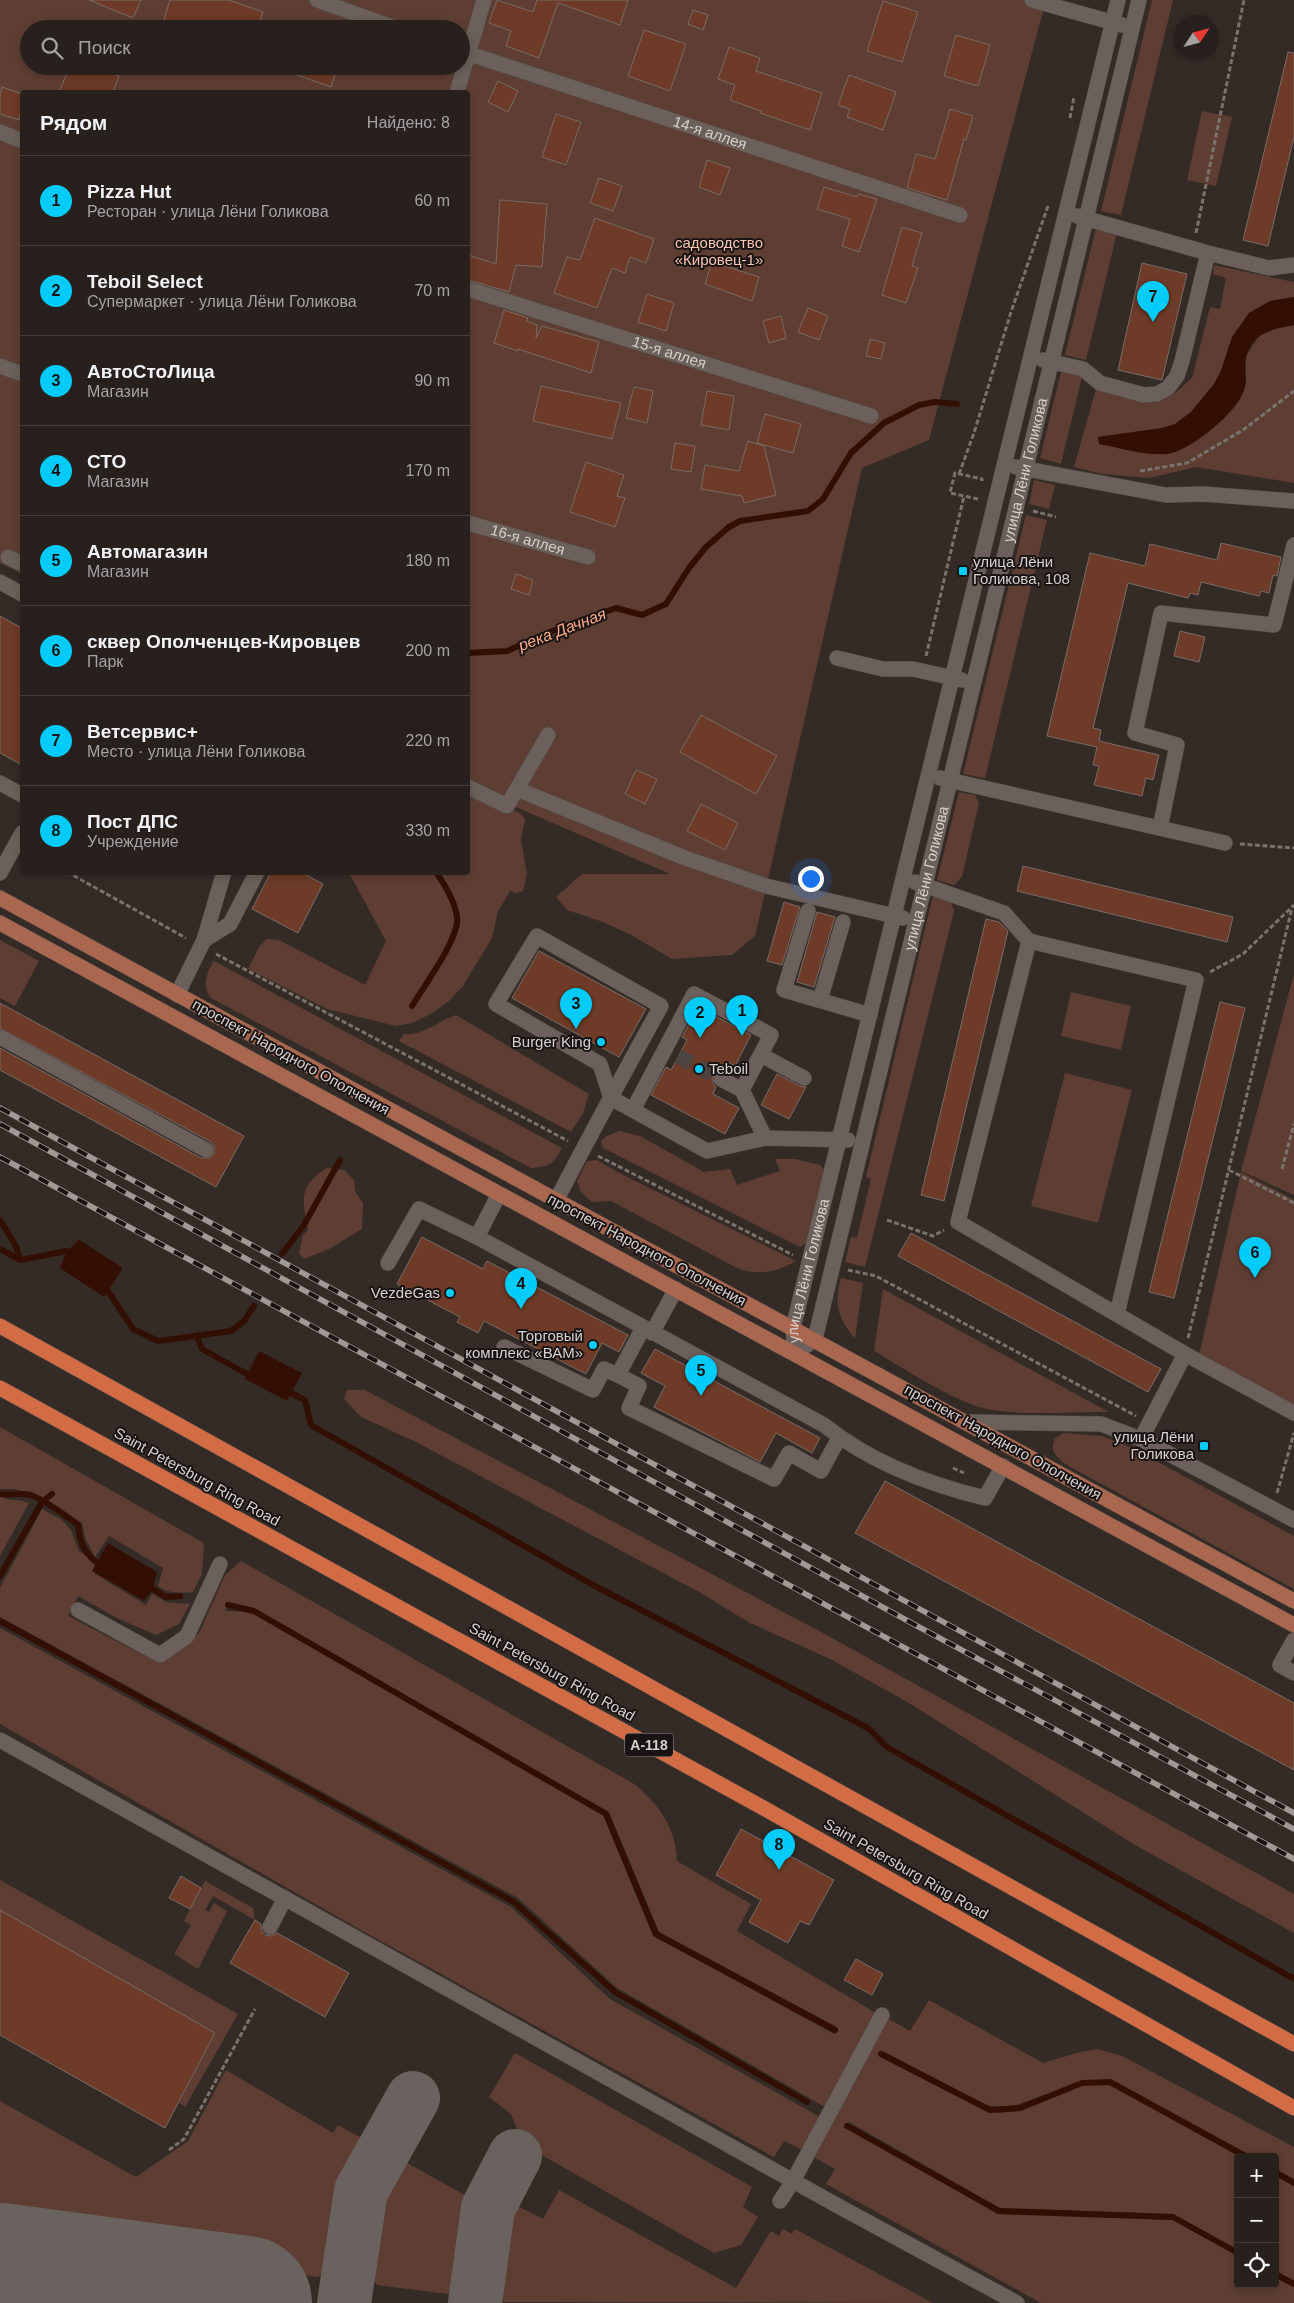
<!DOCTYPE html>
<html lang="ru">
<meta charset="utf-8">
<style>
:root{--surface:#27201d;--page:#2f2826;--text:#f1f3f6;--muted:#a4a3a4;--line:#433e3b;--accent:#00cbf9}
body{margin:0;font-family:Arial,sans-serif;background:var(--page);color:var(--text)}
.controls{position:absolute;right:15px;bottom:15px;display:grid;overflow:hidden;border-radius:5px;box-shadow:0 2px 8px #0003}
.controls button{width:45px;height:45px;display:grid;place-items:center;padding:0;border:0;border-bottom:1px solid var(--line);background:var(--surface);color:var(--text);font:25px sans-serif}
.compass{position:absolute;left:1174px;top:15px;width:45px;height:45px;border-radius:50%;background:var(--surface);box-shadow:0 2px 8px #0003;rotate:54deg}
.you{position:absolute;left:810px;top:878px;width:18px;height:18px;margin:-12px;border:4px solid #fff;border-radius:50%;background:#1a73e8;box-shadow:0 0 0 8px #1a73e833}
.badge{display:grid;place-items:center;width:32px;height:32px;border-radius:50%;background:var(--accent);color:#111;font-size:16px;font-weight:700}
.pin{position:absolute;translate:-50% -41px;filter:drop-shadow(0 1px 2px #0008)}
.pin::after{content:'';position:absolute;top:26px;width:18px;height:15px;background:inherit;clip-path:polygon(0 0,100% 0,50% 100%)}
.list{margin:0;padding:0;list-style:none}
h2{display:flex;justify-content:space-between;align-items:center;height:65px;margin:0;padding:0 20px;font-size:21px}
h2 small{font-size:16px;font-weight:400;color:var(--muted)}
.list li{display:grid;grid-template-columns:32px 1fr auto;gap:15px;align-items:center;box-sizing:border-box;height:90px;padding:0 20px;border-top:1px solid var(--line)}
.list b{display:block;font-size:19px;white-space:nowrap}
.list p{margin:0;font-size:16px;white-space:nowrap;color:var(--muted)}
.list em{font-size:16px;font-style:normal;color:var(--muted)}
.icon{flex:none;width:28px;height:28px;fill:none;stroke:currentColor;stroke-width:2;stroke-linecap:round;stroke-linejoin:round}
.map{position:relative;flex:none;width:1294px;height:2303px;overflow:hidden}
.search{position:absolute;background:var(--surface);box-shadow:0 2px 8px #0003;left:20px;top:20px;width:450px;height:55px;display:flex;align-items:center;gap:12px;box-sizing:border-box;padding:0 18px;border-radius:28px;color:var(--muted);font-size:19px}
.panel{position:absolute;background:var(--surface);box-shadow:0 2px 8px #0003;left:20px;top:90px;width:450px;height:785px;border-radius:5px}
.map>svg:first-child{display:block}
</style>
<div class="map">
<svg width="1294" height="2303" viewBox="0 0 1294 2303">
<rect width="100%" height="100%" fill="#342b27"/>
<path fill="#5e3e32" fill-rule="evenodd" d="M0 0H1046L929 440 862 468 755 936 732 955 672 959 631 935 603 922 567 910 556 897 582 874H670L468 786V92H22V574L0 563ZM29 29H461V66H29Z
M1152 0H1173L1121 215 1101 211Z
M1202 111 1232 117 1216 186 1187 180Z
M1096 228 1117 233 1086 360 1065 355Z
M1214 265 1294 282V297L1270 301 1249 313 1232 337 1221 371 1214 384 1191 412 1175 424 1162 428 1099 437 1135 451 1168 454 1207 432 1224 418 1239 401 1246 383V356L1257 339 1262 333 1269 330 1294 325V483L1196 467 1149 478 1102 474 1074 467 1096 389 1155 403 1174 394 1192 378 1210 307 1220 309 1226 278 1213 274Z
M1061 372 1082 377 1061 464 1040 458Z
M1034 480 1055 485 1049 509 1029 504Z
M1026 515 1047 520 985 778 963 774Z
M468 791 520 813 525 819 521 839 527 875 523 891 517 893 510 891 498 911 492 938 463 986 449 1001 431 1014 412 1023 396 1026 327 1009 248 969 259 947 267 939 279 940 365 985 386 941 349 873 468 872Z
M959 792 975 795 979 803 962 877 954 885 937 880Z
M933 895 950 900 954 911 865 1267 845 1262 851 1237 857 1238 871 1179 866 1177Z
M0 940 39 961 15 1006 0 998Z
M214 961 562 1148C552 1165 551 1166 531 1168L211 998C202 986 206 973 214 961Z
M1294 974V1195L1241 1171Z
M1071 992 1131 1006 1121 1050 1061 1036Z
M456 1015 589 1094 583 1113 571 1132 399 1041 404 1034C423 1036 438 1021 456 1015Z
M1065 1073 1132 1090 1098 1223 1031 1206Z
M619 1131 640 1136 704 1172 730 1169 737 1185 780 1171 775 1159H796L820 1165 825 1171 812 1230 805 1244 800 1247 603 1148 601 1141 607 1136Z
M597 1160 623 1175 796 1261C777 1272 758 1276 737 1268L611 1201 592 1202 581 1192 577 1181 587 1161Z
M327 1168 344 1170 354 1180 355 1191 363 1203 362 1229 329 1249 304 1259 299 1253 303 1235 308 1230C302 1201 298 1185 327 1168Z
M1241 1172 1294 1200V1408L1199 1355Z
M841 1278 863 1283 855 1339C837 1316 834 1306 841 1278Z
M883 1289 1109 1412C1069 1411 1022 1417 983 1408 951 1400 904 1368 874 1351Z
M347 1390H365L823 1633 1294 1894V1933L1135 1845 909 1703 832 1660 748 1622 701 1593 416 1442 361 1417 344 1399Z
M0 1427 204 1543 202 1574 193 1592C181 1593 168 1594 158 1586L163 1568 109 1536 95 1557 86 1540 82 1523 43 1497 14 1489H0Z
M1064 1433 1102 1436 1132 1448 1294 1536V1589L1065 1464C1054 1455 1050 1451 1055 1438Z
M0 1496C10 1502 18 1498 29 1503L0 1556Z
M42 1509 62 1520 71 1530 79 1551 100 1564 94 1573 146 1605 152 1594 167 1602 190 1604 179 1624 156 1635 119 1619 78 1596 68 1616 155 1661 174 1654 199 1633 225 1575 241 1561 636 1785C659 1806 676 1827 677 1861L751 1904 737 1931 876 2013 825 2107 617 1988 518 1898 0 1617V1588ZM229 1603 254 1608 609 1812 659 1932 837 2027 834 2034 653 1936 603 1815 251 1612 225 1611Z
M0 1628 511 1907 610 1999 820 2117 803 2150 784 2141 774 2157 359 1929 0 1724Z
M0 1880 238 2014 185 2107 179 2103 215 2033 0 1911Z
M205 1881 253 1908 255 1920 213 1896 205 1910 209 1912 214 1903 227 1911 198 1969 174 1954 191 1925 184 1921Z
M929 2000 1043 2063 1080 2052 1098 2049 1122 2056 1294 2147V2179L1275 2169V2157H1252L1109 2079 1081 2082 1010 2107 986 2106 883 2051 881 2056 988 2111 999 2113 1023 2110 1082 2085 1110 2084 1240 2157H1238V2250L1173 2214 1000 2208 849 2122 846 2127 997 2214 1173 2220 1238 2256V2284H1275V2277L1294 2287V2303H1041L826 2184 835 2169 812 2156 887 2018 910 2031Z
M515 2053 752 2187 743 2207 758 2217 741 2245 714 2253 524 2145 511 2114 489 2097Z
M226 2070 333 2133 338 2125 372 2144 350 2186 337 2262 318 2277 0 2233V2101L136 2177 188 2141Z
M393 2155 479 2203 470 2276 448 2294 377 2285 363 2263 373 2196Z
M1275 2176 1294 2186V2281L1275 2271Z
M559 2190 736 2288 771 2231 779 2236 783 2229 792 2234 795 2229 933 2303 504 2302 487 2281 498 2213 505 2200 543 2219Z"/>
<path fill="#320f02" d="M1294 297V325C1267 330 1247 335 1245 367 1245 375 1247 383 1244 390 1238 412 1189 452 1167 454 1145 456 1120 448 1099 444L1098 437 1162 428 1175 424 1191 412 1214 384 1221 371 1232 337 1249 313 1270 301Z
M79 1240 123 1268 104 1297 60 1268 67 1251Z
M259 1351 302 1373 287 1401 245 1379Z
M108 1543 157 1572 153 1589 144 1601 92 1571Z"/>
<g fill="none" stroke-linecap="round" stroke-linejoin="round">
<path stroke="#320f02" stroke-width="6" d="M468 653 507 651 555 630 616 608 642 615 666 604 689 568 706 547 729 527 740 521 808 511 823 499 851 453 884 423 919 405 935 402 957 404
M412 1006C423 987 460 938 457 917 455 901 445 885 436 872
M0 1220 16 1246 20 1260
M0 1249 20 1260 67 1251
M282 1254 304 1225 340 1160
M108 1291 133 1329 158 1341 231 1331 244 1321 254 1306
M197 1337 202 1349 247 1374
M291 1393 305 1400 311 1425 595 1586 868 1728 887 1747 1294 1979
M0 1494C10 1496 21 1492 31 1495 42 1499 68 1517 78 1525 80 1543 83 1551 97 1563
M0 1576 42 1502 52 1494
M153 1589 166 1597 180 1596
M228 1605 254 1611 606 1814 656 1934 835 2030
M0 1621 514 1902 615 1992 807 2102
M881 2054 990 2110 1020 2108 1082 2083 1110 2082 1247 2157
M847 2126 999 2211 1173 2217 1238 2253
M1275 2172 1294 2183
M1275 2274 1294 2284"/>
<path stroke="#6a625e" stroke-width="54" d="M344 2303 361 2191 413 2098
M475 2303 488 2208 515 2156"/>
<path stroke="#6a625e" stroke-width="134" d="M0 2270 245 2303"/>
</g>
<path fill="#6d3b27" stroke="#776c67" d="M89 0H141L133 18Z
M170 0H229L263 12 257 29H161Z
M497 0 533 12 537 0H628L620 25 558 3 539 58 506 46 511 31 489 23Z
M883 1 918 12 902 62 867 51Z
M693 10 708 15 703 30 688 24Z
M644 30 686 44 670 91 628 76Z
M956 35 990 45 978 86 944 76Z
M729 47 760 58 756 71 822 93 810 130 760 113 761 111 730 100 735 85 718 79Z
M1288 52 1294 53V137L1268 246 1243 240Z
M70 66H109L107 72 119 76 113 92H59Z
M280 66H338L331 87 280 69Z
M849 75 896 92 883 130 847 117 850 109 838 105Z
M498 81 518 91 508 112 488 102Z
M2 87 22 94V107L19 120 0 114V96Z
M950 109 973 116 966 140 964 139 947 200 907 188 916 154 935 159Z
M556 114 581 122 566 165 542 157Z
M707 160 730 168 720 195 699 187Z
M599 178 622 186 613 211 590 203Z
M824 187 857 197 858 194 877 199 859 252 842 246 850 219 817 209Z
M500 200 547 204 542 267 516 265 509 292 468 280V255L496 264Z
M595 218 654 239 646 263 630 257 625 273 612 268 597 308 554 293 567 257 580 260Z
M902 227 922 233 912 266 918 268 906 303 882 295Z
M712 262 759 277 752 301 705 284Z
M1142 263 1187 274 1162 380 1118 370Z
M647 294 674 303 666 331 638 322Z
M808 308 828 316 819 340 798 332Z
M504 310 528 318 527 321 537 325 536 338 542 326 599 342 591 373 518 349V351L494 343Z
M781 316 786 338 769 343 763 321Z
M870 339 885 343 881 359 866 356Z
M541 386 621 403 612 439 533 421Z
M634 387 653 391 647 423 626 418Z
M707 391 734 396 729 430 701 425Z
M765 414 801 424 793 453 757 443Z
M748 441 764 446 776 495 744 503 742 496 701 489 705 465 739 471Z
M675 443 695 446 691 472 671 469Z
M586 462 624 475 617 496 625 498 615 527 570 512Z
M1221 543 1281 557 1277 576 1273 575 1269 593 1261 591 1259 596 1201 582 1198 595 1190 593 1188 598 1128 583 1093 728 1101 730 1099 741 1159 755 1153 780 1146 778 1142 796 1094 785 1099 766 1093 765 1097 747 1047 736 1090 553 1145 566 1150 544 1217 560Z
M516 574 533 580 529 595 511 589Z
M0 616 22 628V765L0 753Z
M1180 631 1205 637 1199 662 1174 656Z
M701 715 777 756 756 794 680 752Z
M636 770 657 779 645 804 625 794Z
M701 804 738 823 725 850 687 831Z
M1023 866 1233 917 1227 942 1017 891Z
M271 872H301L323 884 298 933 252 909Z
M784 902 800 907 782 965 767 961Z
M817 912 835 917 814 987 797 982Z
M986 919 999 922 1008 931 944 1201 921 1195Z
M539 951 646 1009 619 1057 512 998Z
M1220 1002 1245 1008 1174 1298 1149 1292Z
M0 1003 244 1136 216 1187 0 1070V1048L201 1158H210L214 1154V1146L211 1142 0 1028Z
M698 1007 751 1035 735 1066 729 1063 725 1071H716L713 1075V1084L716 1087 713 1094 739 1108 725 1134 651 1095 666 1067 671 1070 687 1040 682 1037Z
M777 1074 800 1086 806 1087 789 1119 761 1105Z
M911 1233 1161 1369 1148 1392 898 1256Z
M422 1237 483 1269 487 1261 628 1335 619 1352 602 1343 586 1374 484 1321 478 1333 457 1322 460 1317 397 1284Z
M655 1349 820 1438 812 1453 776 1433 760 1462 654 1407 665 1386 641 1373Z
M885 1481 1294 1703V1770L855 1533Z
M741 1829 834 1880 809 1925 800 1921 788 1943 749 1922 761 1900 716 1875Z
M181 1876 201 1888 190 1909 169 1898Z
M0 1910 215 2033 165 2128 0 2035Z
M255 1920 261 1924 262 1932 265 1935 271 1936 277 1933 349 1973 325 2017 230 1963Z
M856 1959 883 1974 872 1995 844 1980Z"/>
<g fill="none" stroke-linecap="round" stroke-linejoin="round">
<path stroke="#4c4440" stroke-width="15" stroke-dasharray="15 8" stroke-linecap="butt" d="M678 1056 721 1079"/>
<g stroke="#504845" stroke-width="16">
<g id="minor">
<path d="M317 0 398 29"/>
<path d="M1032 0 1122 25"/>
<path id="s1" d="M461 51 960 215"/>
<path d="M457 92 484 0"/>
<path d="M0 132 22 141"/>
<path d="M1077 216 1208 253 1269 268 1294 265"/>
<path id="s2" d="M468 289 871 416"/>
<path d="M1043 360 1083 369 1100 383 1144 395 1157 394 1168 388 1177 376 1182 361 1208 253"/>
<path d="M0 366 22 374"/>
<path d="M1016 467 1166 495 1203 494 1294 501"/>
<path id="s3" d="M468 523 588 557"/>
<path d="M8 557 22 564"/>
<path d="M0 582 22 594"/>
<path d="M837 658 883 669H913L962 680"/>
<path d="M940 778 1225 843"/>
<path d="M0 783 22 795"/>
<path d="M468 787 507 806 548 735"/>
<path d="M517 789 685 858 766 886 903 918"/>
<path d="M1160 828 1177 745 1135 733 1161 613 1274 625 1294 545"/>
<path d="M0 873 22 833"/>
<path d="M915 882 1004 913 1029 941"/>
<path d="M808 911 784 990 870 1015"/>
<path d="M204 940 230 924 257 872"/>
<path d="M177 995 204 940 224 872"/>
<path d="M820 1000 843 922"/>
<path d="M0 1037 206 1150"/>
<path d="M761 1055 804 1078"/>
<path d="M721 1079 742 1090 765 1138"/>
<path d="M633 1110 694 994 771 1035 742 1090"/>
<path d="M499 1194 477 1237 824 1425C871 1463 927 1484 985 1498L1003 1466"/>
<path d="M556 1201C590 1135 625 1071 661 1006L537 936 496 1004 600 1064 611 1098 707 1151 765 1138 848 1140"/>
<path d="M388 1263 419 1209 477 1237"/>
<path d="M1117 1314 1196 980 1029 941 958 1222 1185 1354 1294 1413"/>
<path d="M643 1328 618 1375 639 1386 629 1408 774 1479 789 1453 821 1471 839 1438"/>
<path d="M652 1333 676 1289"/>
<path d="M504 1347 593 1390 604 1369 618 1375"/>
<path id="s4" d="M795 1354 815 1339 1139 0"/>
<path id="s5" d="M795 1354 793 1328 1118 0"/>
<path d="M966 1422 1101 1424 1141 1439 1294 1520"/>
<path d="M1141 1439 1185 1354"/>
<path d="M78 1610 160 1655 187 1636 220 1564"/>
<path d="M1294 1640 1280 1665 1294 1673"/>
<path d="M0 1740 840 2207 1017 2303"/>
<path d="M270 1927 285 1898"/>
<path d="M780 2201 793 2181 882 2015"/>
</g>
</g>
<g stroke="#504845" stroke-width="16">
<path id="major" d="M0 898 1294 1601
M0 923 1294 1625"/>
</g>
<g stroke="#504845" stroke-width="16">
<path id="highway" d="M0 1326 1294 2044
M0 1388 767 1810 1294 2108"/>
</g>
<path stroke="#7a726e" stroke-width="3" stroke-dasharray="5 2.5" stroke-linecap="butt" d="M1070 118 1074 97
M1196 233 1244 0
M1140 471 1187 463 1243 430 1294 391
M959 474 974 433 1011 312 1048 206
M978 499 950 493 955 473 982 479V481
M1033 511 1056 517
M926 656 964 496
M1240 844 1294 848
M67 872 186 938
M216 954 568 1141
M1210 972 1243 954 1294 905
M598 1156 793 1255
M1282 1169 1294 1124
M1229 1170 1294 1203
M887 1220 933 1236 944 1230
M848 1270 876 1276 1136 1416
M1188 1338 1292 908
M953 1468 964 1473
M1277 1493 1294 1433
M169 2150 184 2139 255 2009"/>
<use href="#minor" stroke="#6b605c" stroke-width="15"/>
<use href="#major" stroke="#a8674e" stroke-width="15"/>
<use href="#highway" stroke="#d16c44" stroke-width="15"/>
<g stroke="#a09996" stroke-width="5.5">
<path id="rail" d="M0 1108 1294 1813
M0 1124 919 1627 1294 1829
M0 1157 1294 1859"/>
</g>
<use href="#rail" stroke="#191413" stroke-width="4" stroke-dasharray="11" stroke-linecap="butt"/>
</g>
<g fill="#00cbf9" stroke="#191413" stroke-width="2">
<rect x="958" y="566" width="10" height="10" rx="2.5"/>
<circle cx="601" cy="1042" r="5"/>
<circle cx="699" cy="1069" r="5"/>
<circle cx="450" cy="1293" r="5"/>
<circle cx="593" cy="1345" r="5"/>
<rect x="1199" y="1441" width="10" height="10" rx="2.5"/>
</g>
<g text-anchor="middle" stroke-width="4" stroke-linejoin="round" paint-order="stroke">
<rect fill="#191413" stroke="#9e9896" stroke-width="1" x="625" y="1733.5" width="48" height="23" rx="4"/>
<g font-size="14" font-weight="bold" fill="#d7d1ce">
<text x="649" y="1750">А-118</text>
</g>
<g font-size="15" fill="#d7d1ce" stroke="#191413">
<text dy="5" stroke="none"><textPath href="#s1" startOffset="262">14-я аллея</textPath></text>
<text dy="5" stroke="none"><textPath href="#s2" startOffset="211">15-я аллея</textPath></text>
<text dy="5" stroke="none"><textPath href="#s4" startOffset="919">улица Лёни Голикова</textPath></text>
<text dy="5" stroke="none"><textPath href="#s3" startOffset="62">16-я аллея</textPath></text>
<text dy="5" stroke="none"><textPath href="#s4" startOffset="499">улица Лёни Голикова</textPath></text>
<text transform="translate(291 1057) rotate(29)" y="5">проспект Народного Ополчения</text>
<text transform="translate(647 1250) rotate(28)" y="5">проспект Народного Ополчения</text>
<text dy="5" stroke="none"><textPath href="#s5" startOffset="85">улица Лёни Голикова</textPath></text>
<text transform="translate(1003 1442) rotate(29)" y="5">проспект Народного Ополчения</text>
<text transform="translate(197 1477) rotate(29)" y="5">Saint Petersburg Ring Road</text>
<text transform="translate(552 1672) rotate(29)" y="5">Saint Petersburg Ring Road</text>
<text transform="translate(906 1869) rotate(30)" y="5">Saint Petersburg Ring Road</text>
</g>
<g font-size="15" fill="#f9c5b2" stroke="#191413">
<text x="719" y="248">садоводство<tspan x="719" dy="17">«Кировец-1»</tspan></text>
</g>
<g font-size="15" fill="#d7d1ce" stroke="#191413" text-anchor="end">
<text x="973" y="567" text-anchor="start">улица Лёни<tspan x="973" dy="17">Голикова, 108</tspan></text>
<text x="591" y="1047">Burger King</text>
<text x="709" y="1074" text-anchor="start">Teboil</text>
<text x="440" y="1298">VezdeGas</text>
<text x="583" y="1341">Торговый<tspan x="583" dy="17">комплекс «ВАМ»</tspan></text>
<text x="1194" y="1442">улица Лёни<tspan x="1194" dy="17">Голикова</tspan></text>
</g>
<g font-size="16" font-style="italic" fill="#fdaa8a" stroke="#191413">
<text transform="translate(562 629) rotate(-21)" y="6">река Дачная</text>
</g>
</g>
</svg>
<div class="controls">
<button>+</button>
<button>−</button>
<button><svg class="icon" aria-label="locate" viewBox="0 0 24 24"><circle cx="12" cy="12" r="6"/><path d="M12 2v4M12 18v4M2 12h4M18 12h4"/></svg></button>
</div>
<svg class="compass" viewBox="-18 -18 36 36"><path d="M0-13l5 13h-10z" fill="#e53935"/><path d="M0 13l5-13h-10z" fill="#a4a3a4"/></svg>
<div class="you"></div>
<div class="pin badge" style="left:742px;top:1036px">1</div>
<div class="pin badge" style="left:700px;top:1038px">2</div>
<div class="pin badge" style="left:576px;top:1029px">3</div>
<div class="pin badge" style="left:521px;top:1309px">4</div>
<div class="pin badge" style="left:701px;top:1396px">5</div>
<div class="pin badge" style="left:1255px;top:1278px">6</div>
<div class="pin badge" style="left:1153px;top:322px">7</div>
<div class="pin badge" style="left:779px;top:1870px">8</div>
<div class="search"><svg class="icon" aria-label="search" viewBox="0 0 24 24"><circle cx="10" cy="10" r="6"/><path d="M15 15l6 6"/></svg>Поиск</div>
<section class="panel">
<h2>Рядом<small>Найдено: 8</small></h2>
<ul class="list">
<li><span class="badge">1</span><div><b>Pizza Hut</b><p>Ресторан · улица Лёни Голикова</p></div><em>60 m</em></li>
<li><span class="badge">2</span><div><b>Teboil Select</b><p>Супермаркет · улица Лёни Голикова</p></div><em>70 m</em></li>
<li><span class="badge">3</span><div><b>АвтоСтоЛица</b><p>Магазин</p></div><em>90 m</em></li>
<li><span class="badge">4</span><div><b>СТО</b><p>Магазин</p></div><em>170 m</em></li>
<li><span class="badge">5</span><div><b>Автомагазин</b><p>Магазин</p></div><em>180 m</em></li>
<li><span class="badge">6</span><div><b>сквер Ополченцев-Кировцев</b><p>Парк</p></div><em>200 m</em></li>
<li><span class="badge">7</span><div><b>Ветсервис+</b><p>Место · улица Лёни Голикова</p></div><em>220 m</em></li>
<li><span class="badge">8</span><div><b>Пост ДПС</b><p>Учреждение</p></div><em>330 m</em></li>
</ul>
</section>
</div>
